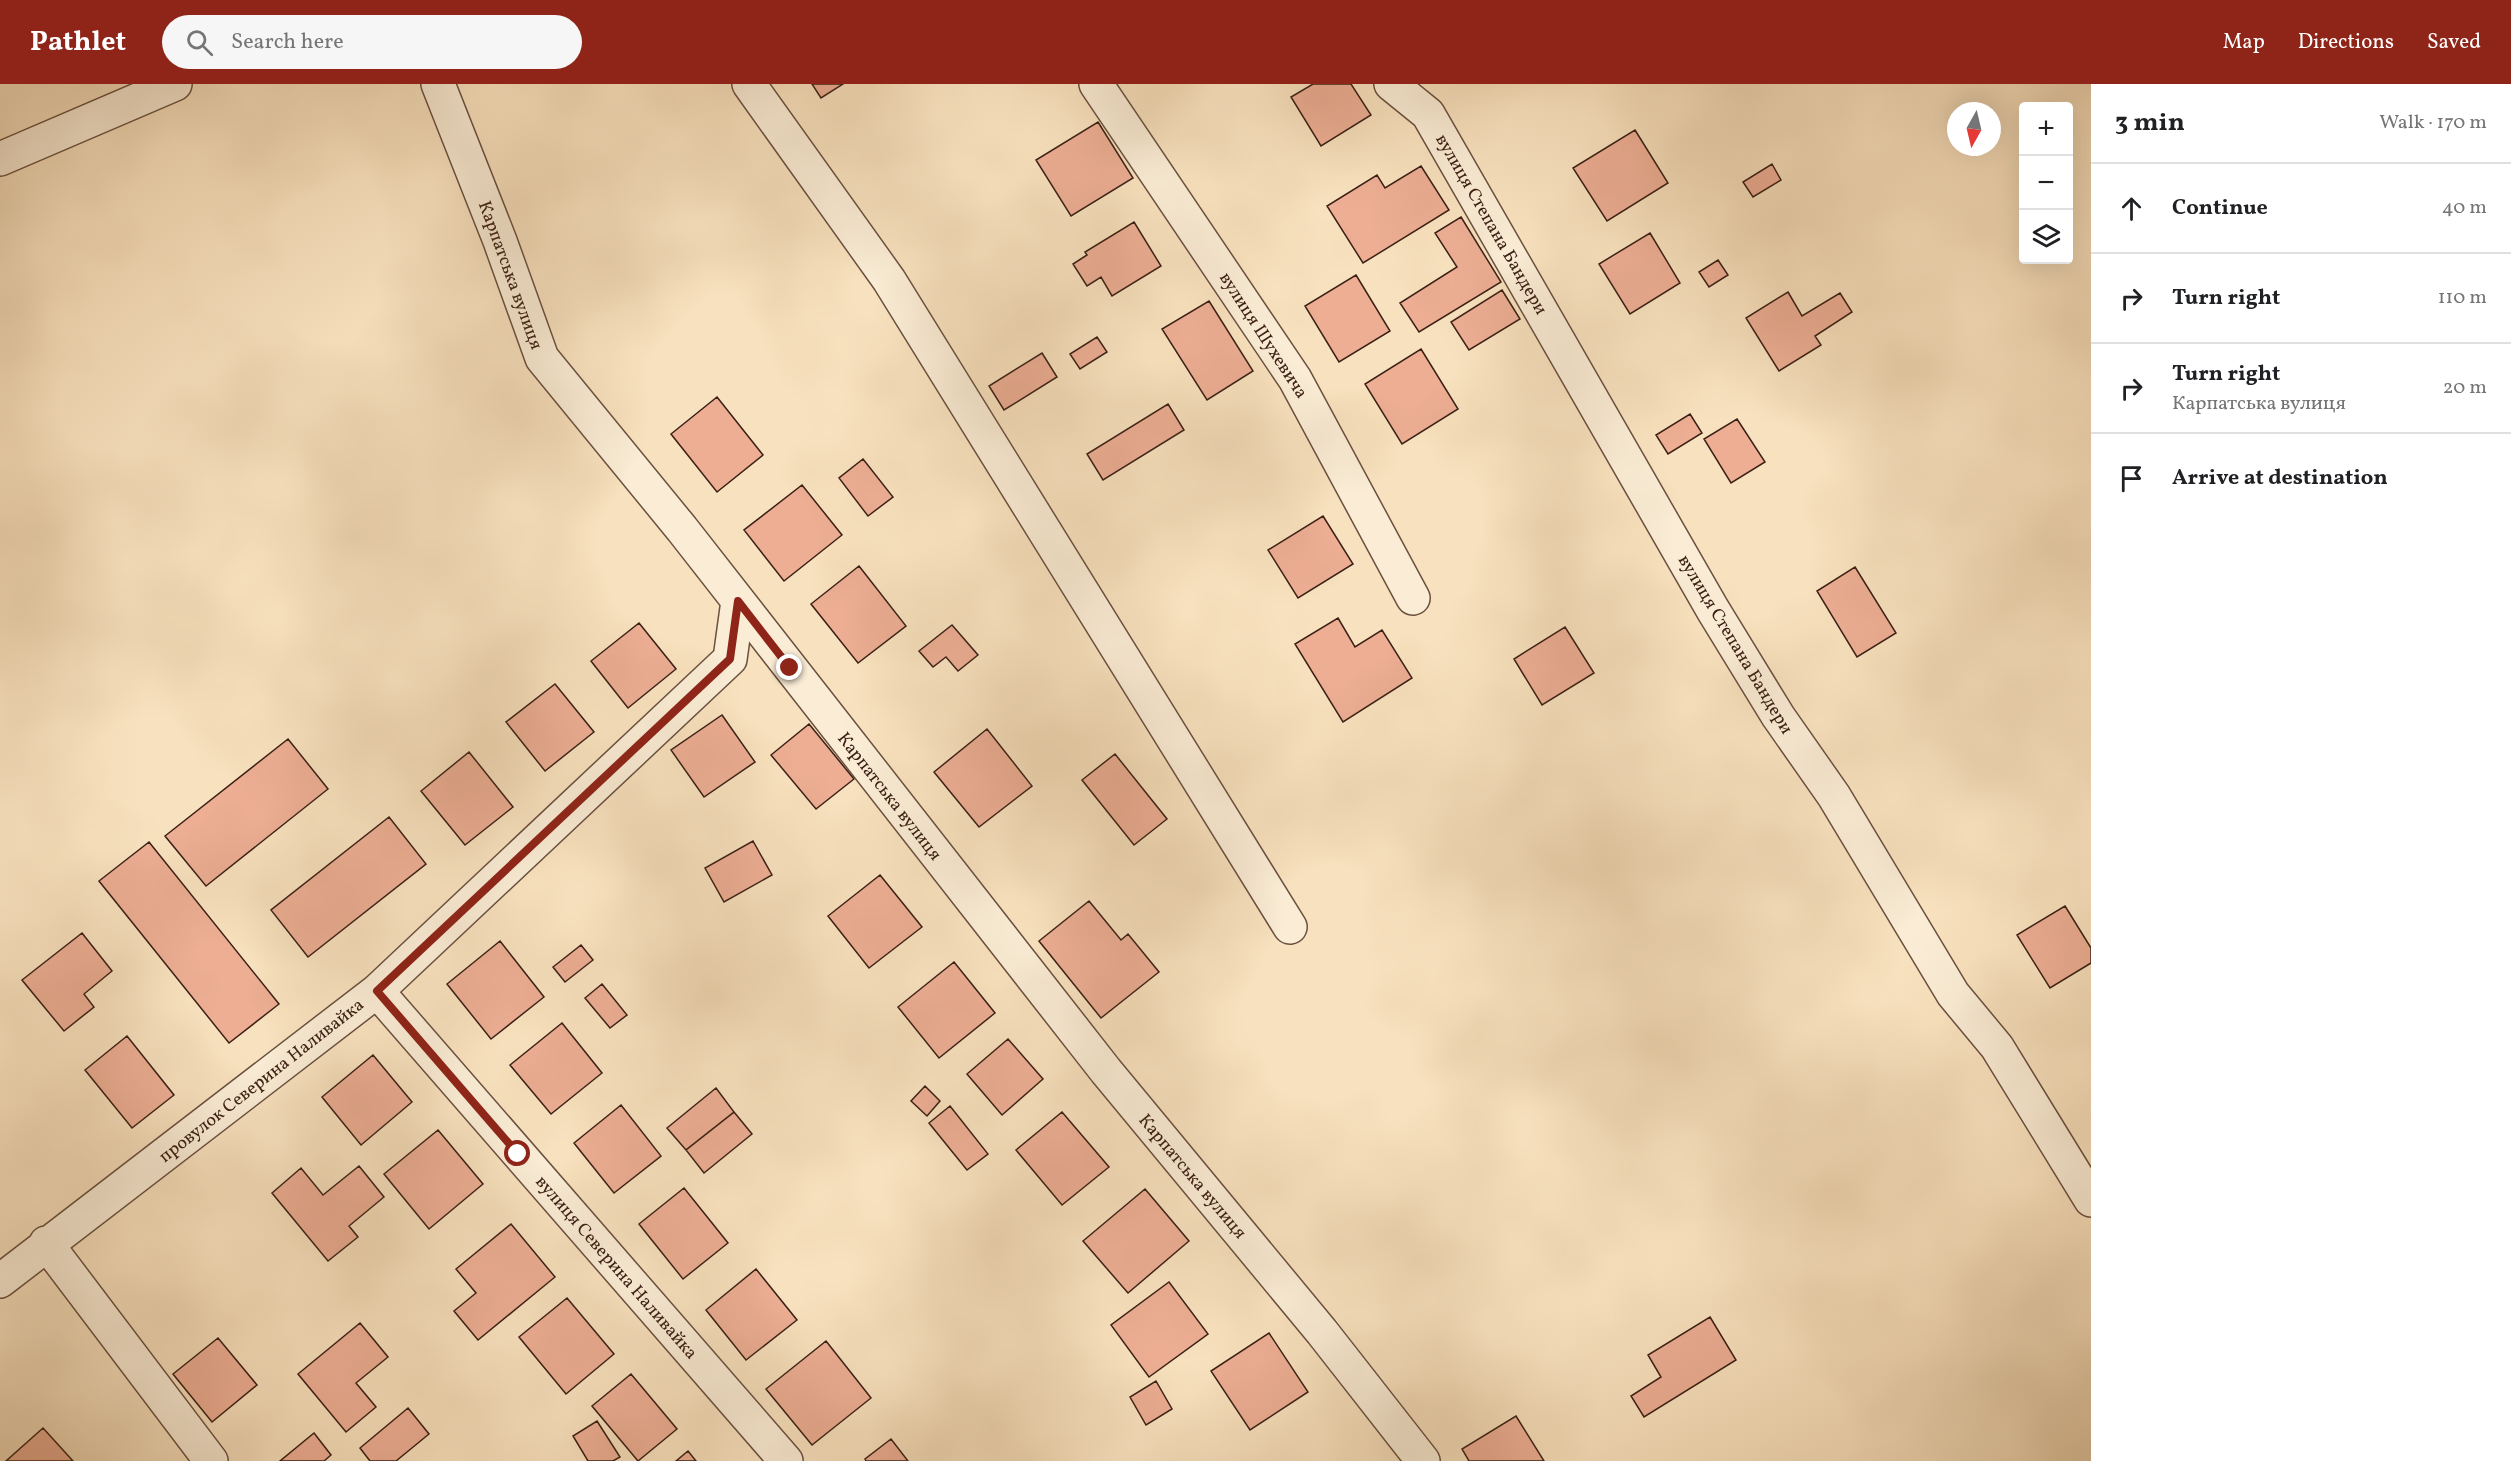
<!DOCTYPE html>
<meta charset="utf-8">
<style>
:root{--surface:#fff;--page:#f6f6f6;--text:#202124;--muted:#757577;--line:#e0e0e0;--accent:#8f2418}
body{margin:0;font-family:Vollkorn,serif;background:var(--page);color:var(--text)}
.controls{position:absolute;right:18px;top:18px;display:grid;overflow:hidden;border-radius:6px;box-shadow:0 6px 24px #0002}
.controls button{width:54px;height:54px;display:grid;place-items:center;padding:0;border:0;border-bottom:2px solid var(--line);background:var(--surface);color:var(--text);font:30px sans-serif}
.compass{position:absolute;left:1947px;top:18px;width:54px;height:54px;border-radius:50%;background:var(--surface);box-shadow:0 6px 24px #0002;rotate:188deg}
.stop{position:absolute;width:18px;height:18px;margin:-14px;border:4px solid #8f2418;border-radius:50%;background:#fff}
.stop.end{background:#8f2418;border-color:#fff;box-shadow:0 2px 6px #0008}
.list{margin:0;padding:0;list-style:none}
h2{display:flex;justify-content:space-between;align-items:center;height:78px;margin:0;padding:0 24px;font-size:26px}
h2 small{font-size:20px;font-weight:400;color:var(--muted)}
.list li{display:grid;grid-template-columns:39px 1fr auto;gap:18px;align-items:center;box-sizing:border-box;height:90px;padding:0 24px;border-top:2px solid var(--line)}
.list b{display:block;font-size:22px;white-space:nowrap}
.list p{margin:0;font-size:20px;white-space:nowrap;color:var(--muted)}
.list em{font-size:20px;font-style:normal;color:var(--muted)}
.icon{flex:none;width:33px;height:33px;fill:none;stroke:currentColor;stroke-width:2;stroke-linecap:round;stroke-linejoin:round}
.map{position:relative;flex:none;width:2091px;height:1377px;overflow:hidden}
header{display:flex;align-items:center;gap:36px;box-sizing:border-box;height:84px;padding:0 30px;background:var(--accent);color:#fff}
header strong{font-size:28px}
nav{display:flex;gap:33px;margin-inline-start:auto;font-size:21px}
.search{width:420px;height:54px;background:var(--page);display:flex;align-items:center;gap:15px;box-sizing:border-box;padding:0 21px;border-radius:33px;color:var(--muted);font-size:22px}
main{display:flex}
aside{flex:1;background:var(--surface)}
.map>svg:first-child{display:block}
</style>
<header>
<strong>Pathlet</strong>
<div class="search"><svg class="icon" aria-label="search" viewBox="0 0 24 24"><circle cx="10" cy="10" r="6"/><path d="M15 15l6 6"/></svg>Search here</div>
<nav><a>Map</a><a>Directions</a><a>Saved</a></nav>
</header>
<main>
<div class="map">
<svg width="2091" height="1377" viewBox="0 0 2091 1377">
<rect width="100%" height="100%" fill="#f8e1be"/>
<filter id="stains"><feTurbulence type="fractalNoise" baseFrequency=".00333" numOctaves="4"/><feColorMatrix values="0 0 0 0 .2 0 0 0 0 .09 0 0 0 0 .02 0 0 0 .5 -.17"/></filter>
<radialGradient id="worn" r=".72"><stop offset=".6" stop-color="#630" stop-opacity="0"/><stop offset="1" stop-color="#630" stop-opacity=".3"/></radialGradient>
<path fill="#edae94" stroke="#3b2015" stroke-width="1.5" d="M812 0H843L821 14Z
M1313 0H1351L1371 31 1321 62 1291 13Z
M1098 38 1133 94 1071 132 1036 76Z
M1635 46 1668 99 1607 137 1573 84Z
M1772 80 1781 96 1753 113 1743 98Z
M1421 82 1449 126 1363 179 1327 122 1377 91 1385 104Z
M1461 133 1501 198 1419 248 1400 219 1457 183 1435 149Z
M1134 138 1161 182 1112 212 1101 193 1087 202 1073 180 1087 171 1085 168Z
M1650 149 1680 199 1630 230 1599 180Z
M1718 176 1728 191 1709 203 1699 188Z
M1356 191 1390 247 1339 278 1305 222Z
M1502 206 1520 235 1469 266 1451 238Z
M1788 208 1802 232 1840 209 1852 228 1815 252 1821 261 1779 287 1746 234Z
M1209 217 1253 287 1207 316 1162 245Z
M1097 253 1107 268 1080 285 1070 270Z
M1421 265 1458 325 1402 360 1365 300Z
M1042 269 1057 293 1004 326 989 302Z
M717 313 763 371 717 408 671 350Z
M1168 320 1184 346 1103 396 1087 370Z
M1690 330 1702 349 1668 370 1656 351Z
M1737 335 1765 378 1731 399 1704 355Z
M863 375 893 413 868 432 839 394Z
M802 401 842 451 784 497 744 446Z
M1323 432 1353 480 1298 514 1268 466Z
M859 482 906 542 858 579 811 520Z
M1855 483 1896 549 1857 573 1817 507Z
M1338 534 1355 563 1382 546 1412 594 1343 638 1295 560Z
M639 539 676 585 628 624 591 577Z
M952 541 978 571 958 587 946 573 933 583 919 567Z
M1565 543 1594 589 1542 621 1514 575Z
M555 600 594 648 545 687 506 638Z
M722 631 755 678 704 713 671 666Z
M809 640 854 695 816 725 771 671Z
M987 645 1032 702 979 743 934 688Z
M288 655 328 705 206 802 165 752Z
M469 668 513 723 465 761 421 707Z
M1115 670 1167 735 1134 761 1082 696Z
M389 733 426 780 308 873 271 826Z
M753 757 772 791 724 818 705 784Z
M149 758 279 920 229 959 99 797Z
M880 791 922 843 869 884 828 832Z
M1089 817 1121 856 1128 850 1159 888 1101 934 1039 857Z
M2065 822 2091 864V879L2050 904 2017 851Z
M82 849 112 887 84 910 94 923 64 947 22 896Z
M500 857 544 913 491 955 447 900Z
M581 861 593 876 565 898 553 883Z
M954 878 995 929 939 974 898 923Z
M602 900 627 931 610 944 585 914Z
M562 939 602 989 551 1030 510 981Z
M127 952 174 1011 132 1044 85 986Z
M1008 955 1043 995 1002 1031 967 990Z
M373 971 412 1018 361 1061 322 1013Z
M925 1002 940 1017 927 1032 911 1017Z
M716 1004 734 1028 686 1066 667 1044Z
M621 1021 661 1072 614 1109 574 1059Z
M950 1022 988 1070 967 1086 929 1039Z
M734 1028 752 1050 704 1089 686 1066Z
M1062 1028 1109 1083 1062 1121 1016 1066Z
M438 1046 483 1100 429 1145 384 1090Z
M359 1082 384 1113 349 1142 358 1153 328 1177 272 1109 301 1084 323 1111Z
M684 1104 728 1159 683 1195 639 1140Z
M1145 1105 1189 1157 1128 1209 1083 1157Z
M511 1140 555 1193 478 1256 454 1227 476 1209 456 1185Z
M756 1185 797 1236 746 1276 706 1226Z
M1169 1198 1208 1250 1149 1293 1111 1241Z
M567 1214 614 1270 566 1310 519 1253Z
M1710 1233 1736 1276 1644 1333 1631 1312 1661 1293 1648 1271Z
M360 1239 388 1273 356 1299 376 1323 346 1348 298 1290Z
M1269 1249 1308 1308 1250 1346 1211 1287Z
M218 1254 257 1301 212 1338 173 1290Z
M826 1257 871 1314 812 1361 766 1305Z
M631 1290 677 1345 638 1377 592 1322Z
M1156 1297 1172 1325 1146 1341 1130 1313Z
M408 1324 429 1350 396 1377H370L360 1364Z
M1516 1332 1544 1377H1469L1462 1365Z
M597 1337 620 1373 613 1377H588L573 1352Z
M43 1344 73 1377H6Z
M314 1349 331 1371 324 1377H280Z
M891 1355 908 1377H866L865 1375Z
M688 1367 696 1377H676Z"/>
<g fill="none" stroke-linecap="round" stroke-linejoin="round">
<g stroke="#6a503f" stroke-width="36">
<path id="minor" d="M438 0 500 157 542 274 682 445 1106 987 1322 1248 1423 1377
M749 0 889 196 1290 843
M1096 0 1295 295 1413 514
M1391 0 1428 30 1713 526 1778 632 1834 712 1953 910 1997 963 2091 1116
M0 75 175 0
M377 907 786 1377
M46 1159 211 1377
M0 1197 377 907 730 575 738 517"/>
</g>
<use href="#minor" stroke="#faecd5" stroke-width="33"/>
</g>
<g fill="none" stroke-linecap="round" stroke-linejoin="round">
<path stroke="#8f2418" stroke-width="8" d="M518 1070 377 907 730 575 738 517 790 584"/>
</g>
<g text-anchor="middle" stroke-width="5" stroke-linejoin="round" paint-order="stroke">
<g font-size="18" fill="#3b2015" stroke="#faecd5">
<text transform="translate(1492 140) rotate(60)" y="6">вулиця Степана Бандери</text>
<text transform="translate(511 191) rotate(70)" y="6">Карпатська вулиця</text>
<text transform="translate(1264 251) rotate(57)" y="6">вулиця Шухевича</text>
<text transform="translate(1736 560) rotate(59)" y="6">вулиця Степана Бандери</text>
<text transform="translate(890 712) rotate(52)" y="6">Карпатська вулиця</text>
<text transform="translate(261 996) rotate(-38)" y="6">провулок Северина Наливайка</text>
<text transform="translate(1193 1092) rotate(50)" y="6">Карпатська вулиця</text>
<text transform="translate(617 1183) rotate(49)" y="6">вулиця Северина Наливайка</text>
</g>
</g>
<rect width="100%" height="100%" filter="url(#stains)"/>
<rect width="100%" height="100%" fill="url(#worn)"/>
</svg>
<div class="controls">
<button>+</button>
<button>−</button>
<button><svg class="icon" aria-label="layers" viewBox="0 0 24 24"><path d="M12 4l9 5-9 5-9-5zM3 14l9 5 9-5"/></svg></button>
</div>
<svg class="compass" viewBox="-18 -18 36 36"><path d="M0-13l5 13h-10z" fill="#e53935"/><path d="M0 13l5-13h-10z" fill="#757577"/></svg>
<div class="stop" style="left:518px;top:1070px"></div>
<div class="stop end" style="left:790px;top:584px"></div>
</div>
<aside>
<h2>3 min<small>Walk · 170 m</small></h2>
<ul class="list">
<li><svg class="icon" aria-label="ahead" viewBox="0 0 24 24"><path d="M12 20V5M6 11l6-6 6 6"/></svg><div><b>Continue</b></div><em>40 m</em></li>
<li><svg class="icon" aria-label="right" viewBox="0 0 24 24"><path d="M7 20v-9h11M14 6l5 5-5 5"/></svg><div><b>Turn right</b></div><em>110 m</em></li>
<li><svg class="icon" aria-label="right" viewBox="0 0 24 24"><path d="M7 20v-9h11M14 6l5 5-5 5"/></svg><div><b>Turn right</b><p>Карпатська вулиця</p></div><em>20 m</em></li>
<li><svg class="icon" aria-label="arrive" viewBox="0 0 24 24"><path d="M6 21V4h12l-3 4 3 4H6"/></svg><div><b>Arrive at destination</b></div></li>
</ul>
</aside>
</main>
